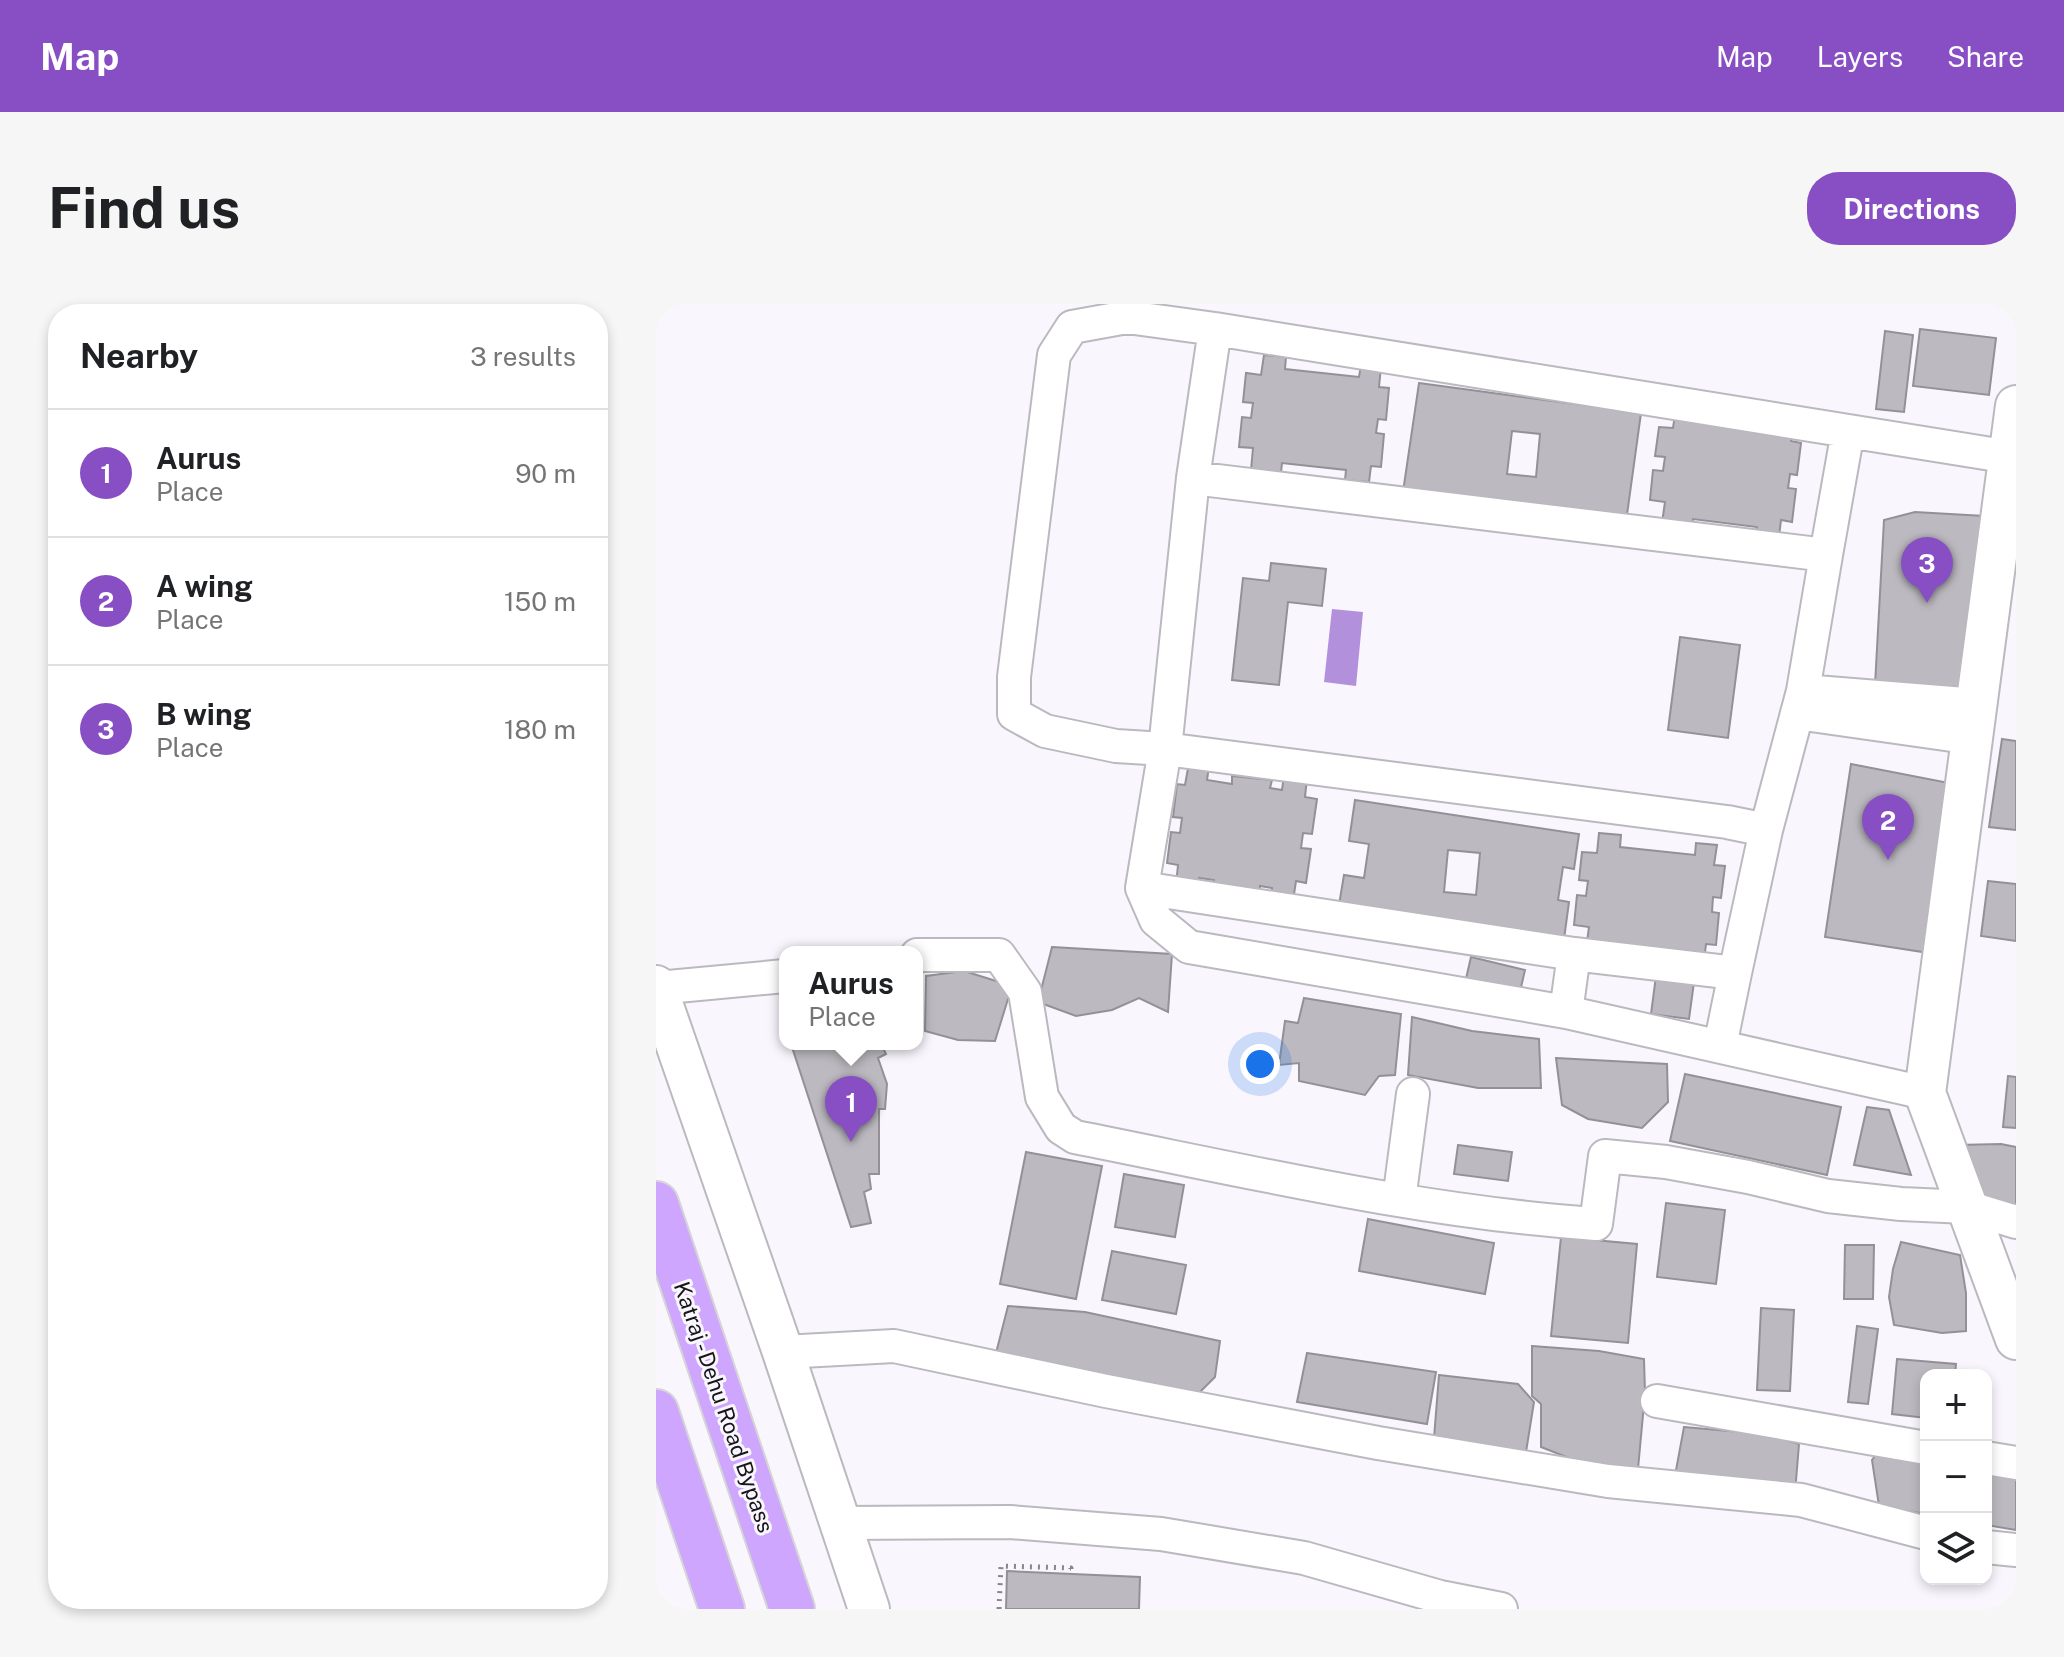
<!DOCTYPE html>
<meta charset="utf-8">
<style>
:root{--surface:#fff;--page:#f6f6f6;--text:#202124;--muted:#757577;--line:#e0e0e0;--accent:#884ec4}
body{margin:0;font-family:"Public Sans",sans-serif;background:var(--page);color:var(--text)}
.controls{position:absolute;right:24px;bottom:24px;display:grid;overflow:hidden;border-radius:16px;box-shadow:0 4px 12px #0003}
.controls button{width:72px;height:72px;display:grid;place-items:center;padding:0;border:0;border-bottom:2px solid var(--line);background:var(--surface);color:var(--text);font:40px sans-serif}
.you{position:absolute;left:604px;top:760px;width:28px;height:28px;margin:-20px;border:6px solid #fff;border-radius:50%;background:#1a73e8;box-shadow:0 0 0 12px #1a73e833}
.badge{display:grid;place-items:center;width:52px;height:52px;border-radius:50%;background:var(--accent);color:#fff;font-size:26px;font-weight:700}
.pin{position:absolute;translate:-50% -66px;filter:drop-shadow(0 2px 4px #0008)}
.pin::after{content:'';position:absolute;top:42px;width:28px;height:24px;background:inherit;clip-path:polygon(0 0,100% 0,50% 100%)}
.popup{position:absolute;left:123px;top:642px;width:144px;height:104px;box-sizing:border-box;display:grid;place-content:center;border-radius:16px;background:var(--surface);filter:drop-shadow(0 2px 6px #0005);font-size:26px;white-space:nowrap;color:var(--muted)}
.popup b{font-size:30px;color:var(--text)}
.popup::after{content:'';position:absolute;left:50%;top:100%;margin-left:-16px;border:16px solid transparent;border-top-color:var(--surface)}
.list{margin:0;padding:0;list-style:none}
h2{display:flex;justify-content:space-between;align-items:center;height:104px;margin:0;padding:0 32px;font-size:34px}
h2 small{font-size:26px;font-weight:400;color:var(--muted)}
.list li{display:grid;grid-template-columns:52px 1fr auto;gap:24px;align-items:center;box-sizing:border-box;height:128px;padding:0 32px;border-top:2px solid var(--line)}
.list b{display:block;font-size:30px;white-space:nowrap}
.list p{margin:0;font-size:26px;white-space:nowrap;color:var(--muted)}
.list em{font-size:26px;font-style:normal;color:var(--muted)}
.icon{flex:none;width:44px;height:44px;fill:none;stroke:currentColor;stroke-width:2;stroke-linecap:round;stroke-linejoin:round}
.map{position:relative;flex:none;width:1360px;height:1305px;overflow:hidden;border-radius:32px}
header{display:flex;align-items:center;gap:48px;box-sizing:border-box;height:112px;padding:0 40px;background:var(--accent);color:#fff}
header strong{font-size:38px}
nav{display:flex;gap:44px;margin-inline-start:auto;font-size:28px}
.intro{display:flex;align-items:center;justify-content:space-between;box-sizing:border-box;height:192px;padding:0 48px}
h1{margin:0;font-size:56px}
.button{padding:20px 36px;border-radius:32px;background:var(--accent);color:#fff;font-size:28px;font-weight:700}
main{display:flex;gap:48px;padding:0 48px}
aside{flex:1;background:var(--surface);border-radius:32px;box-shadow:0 4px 12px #0003}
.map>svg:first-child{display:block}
</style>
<header>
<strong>Map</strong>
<nav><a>Map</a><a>Layers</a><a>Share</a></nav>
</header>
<div class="intro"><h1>Find us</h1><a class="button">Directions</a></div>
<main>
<aside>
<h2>Nearby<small>3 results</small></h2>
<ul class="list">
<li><span class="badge">1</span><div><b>Aurus</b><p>Place</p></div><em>90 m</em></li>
<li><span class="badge">2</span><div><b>A wing</b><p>Place</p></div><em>150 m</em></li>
<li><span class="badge">3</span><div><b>B wing</b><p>Place</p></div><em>180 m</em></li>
</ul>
</aside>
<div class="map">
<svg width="1360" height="1305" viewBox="0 0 1360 1305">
<rect width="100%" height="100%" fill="#f9f6fd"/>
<path fill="#b290dc" d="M676 305 707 308 700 382 668 378Z"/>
<path fill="#bcbac0" stroke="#939197" stroke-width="2" fill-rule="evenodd" d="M1264 25 1340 34 1333 91 1257 82Z
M1229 27 1257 31 1248 108 1220 105Z
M608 51 630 53 629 65 703 73 705 61 725 63 723 83 733 84 730 116 722 115 720 129 728 130 725 163 715 162 713 178 689 176 690 166 626 159 625 169 595 166 597 144 583 143 586 113 595 114 597 99 587 98 590 69 605 71Z
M763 79 985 109 970 218 747 188ZM856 127 884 130 880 173 851 170Z
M1020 104 1137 118 1135 137 1145 139 1141 171 1134 170 1132 184 1140 185 1136 218 1125 216 1123 233 1100 231 1101 223 1037 215 1036 223 1006 219 1009 198 994 196 997 166 1007 167 1009 153 999 152 1003 123 1017 124Z
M1259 208 1328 212 1308 390 1219 381 1228 216Z
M615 259 670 265 666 302 632 298 623 381 576 376 587 274 613 277Z
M1024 333 1084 341 1072 434 1012 426Z
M1346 435 1360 437V526L1333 523Z
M533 459 553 462 551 476 576 480V472L616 476 614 484 626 486 628 471 651 474 649 493 661 495 656 530 647 529 645 544 655 545 650 579 640 577 637 597 615 594 616 584 604 582 603 592 557 586 558 576 543 574V584L520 581 522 561 511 559 515 528 524 529 526 514 517 513 521 480 529 481Z
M1195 460 1293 479 1273 649 1169 633Z
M699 496 923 530 918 565 907 563 902 596 913 598 908 635 683 601 688 571 708 574 713 540 693 537ZM792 546 824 549 820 591 788 588Z
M943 529 965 531 964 543 1039 551 1040 539 1061 541 1058 561 1069 562 1065 594 1057 593 1056 608 1063 609 1060 641 1050 640 1048 657 930 645 933 623 918 621 921 591 930 592 932 577 923 576 926 548 941 549Z
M1332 577 1360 580V637L1325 632Z
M396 643 516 650 512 708 483 694 456 706 420 712 382 698Z
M815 653 869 666 863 692 809 679Z
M308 667 356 682 339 737 302 736 269 727 270 672Z
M1000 672 1038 678 1033 715 995 710Z
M648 694 745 710 739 771 723 772 709 791 643 777V759L623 761 629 717 642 719Z
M756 713 816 727 883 735 885 784H822L752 771Z
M135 740H225L230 750 222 754 231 780 229 805H223V870H213L215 885 208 888 215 919 195 923Z
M900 754 1011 760 1012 798 986 824 932 815 906 801Z
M1029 770 1185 803 1171 871 1014 837Z
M1352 772 1360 773V824L1347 823Z
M1211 803 1233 806 1255 871 1198 861Z
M1345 840 1360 843V912L1317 895 1301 841Z
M802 841 856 848 852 877 798 870Z
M370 848 446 862 420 995 344 980Z
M468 870 528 881 519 933 459 923Z
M1010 899 1069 906 1060 980 1001 973Z
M712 915 838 939 829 990 703 967Z
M905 933 981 940 972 1039 895 1032Z
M1245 938 1304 951 1310 989V1027L1286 1029 1238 1021 1233 993 1237 965Z
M1189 941H1218L1217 995H1188Z
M456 947 530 961 520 1010 446 996Z
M352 1002 429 1008 564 1037 559 1073 543 1089 339 1053Z
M1105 1004 1138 1006 1134 1087 1101 1086Z
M1201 1022 1222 1025 1212 1100 1192 1098Z
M876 1042 943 1047 988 1055 989 1089 982 1165 931 1161 885 1143V1100L876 1092Z
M651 1049 780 1068 771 1120 641 1098Z
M1241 1055 1300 1060 1299 1071H1270V1114L1236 1110Z
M783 1071 862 1080 878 1098 870 1148 778 1134Z
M1028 1123 1107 1130 1143 1140 1139 1189 1018 1177Z
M1222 1148 1270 1152V1210L1223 1202 1216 1156Z
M1330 1160 1360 1166V1226L1330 1221Z
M351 1267 484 1273 483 1305H350Z"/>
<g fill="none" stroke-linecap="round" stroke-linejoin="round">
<g stroke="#bbb9bf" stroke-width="36">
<path id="minor" d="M559 25 471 13 416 23 398 51 358 373V410L389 427 460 442 509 445 1071 518 1110 526 1147 387 1170 251 537 174 509 445 486 584 500 616 533 643 910 708 1269 789
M537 174 559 25 1360 154
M1170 251 1192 127
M1147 387 1321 401
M1141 409 1317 434
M486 584 918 650 910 708
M918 650 1079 669 1110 526
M261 651H343L369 688 386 793 405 824 419 833C591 867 764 908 940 920L949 852 1010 858 1092 873 1172 892 1245 900 1311 903 1360 918
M0 684 129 672
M1064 742 1079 669
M743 896 757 790
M127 1048 238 1042 450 1087 722 1139 952 1177 1145 1196 1270 1229
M1001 1097 1270 1144
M1330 1154 1360 1159
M184 1219 354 1218 505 1230 648 1254 784 1293 845 1305
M1330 1243 1360 1246"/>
</g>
<g stroke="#bbb9bf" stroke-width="44">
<path id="tertiary" d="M1360 102 1269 789 1360 1035
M0 682 127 1048 213 1305"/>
</g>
<g stroke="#d5d5d5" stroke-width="48">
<path id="trunk" d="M0 900 136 1305
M0 1108 66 1305"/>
</g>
<path stroke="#88868b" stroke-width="5" stroke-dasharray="2 6" stroke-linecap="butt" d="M343 1305 345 1262 415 1264V1270"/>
<use href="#minor" stroke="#fff" stroke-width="32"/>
<use href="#tertiary" stroke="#fff" stroke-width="40"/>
<use href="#trunk" stroke="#cea6fe" stroke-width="44"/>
</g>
<g text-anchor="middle" stroke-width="6" stroke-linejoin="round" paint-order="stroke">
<g font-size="22" fill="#161518" stroke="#f9f6fd">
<text transform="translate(68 1103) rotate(71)" y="8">Katraj - Dehu Road Bypass</text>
</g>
</g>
</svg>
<div class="controls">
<button>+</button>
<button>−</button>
<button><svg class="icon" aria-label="layers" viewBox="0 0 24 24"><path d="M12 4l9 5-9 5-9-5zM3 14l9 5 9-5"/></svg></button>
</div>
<div class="you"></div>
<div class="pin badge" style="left:195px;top:838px">1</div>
<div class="popup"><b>Aurus</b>Place</div>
<div class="pin badge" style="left:1232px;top:556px">2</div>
<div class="pin badge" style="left:1271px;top:299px">3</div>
</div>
</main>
